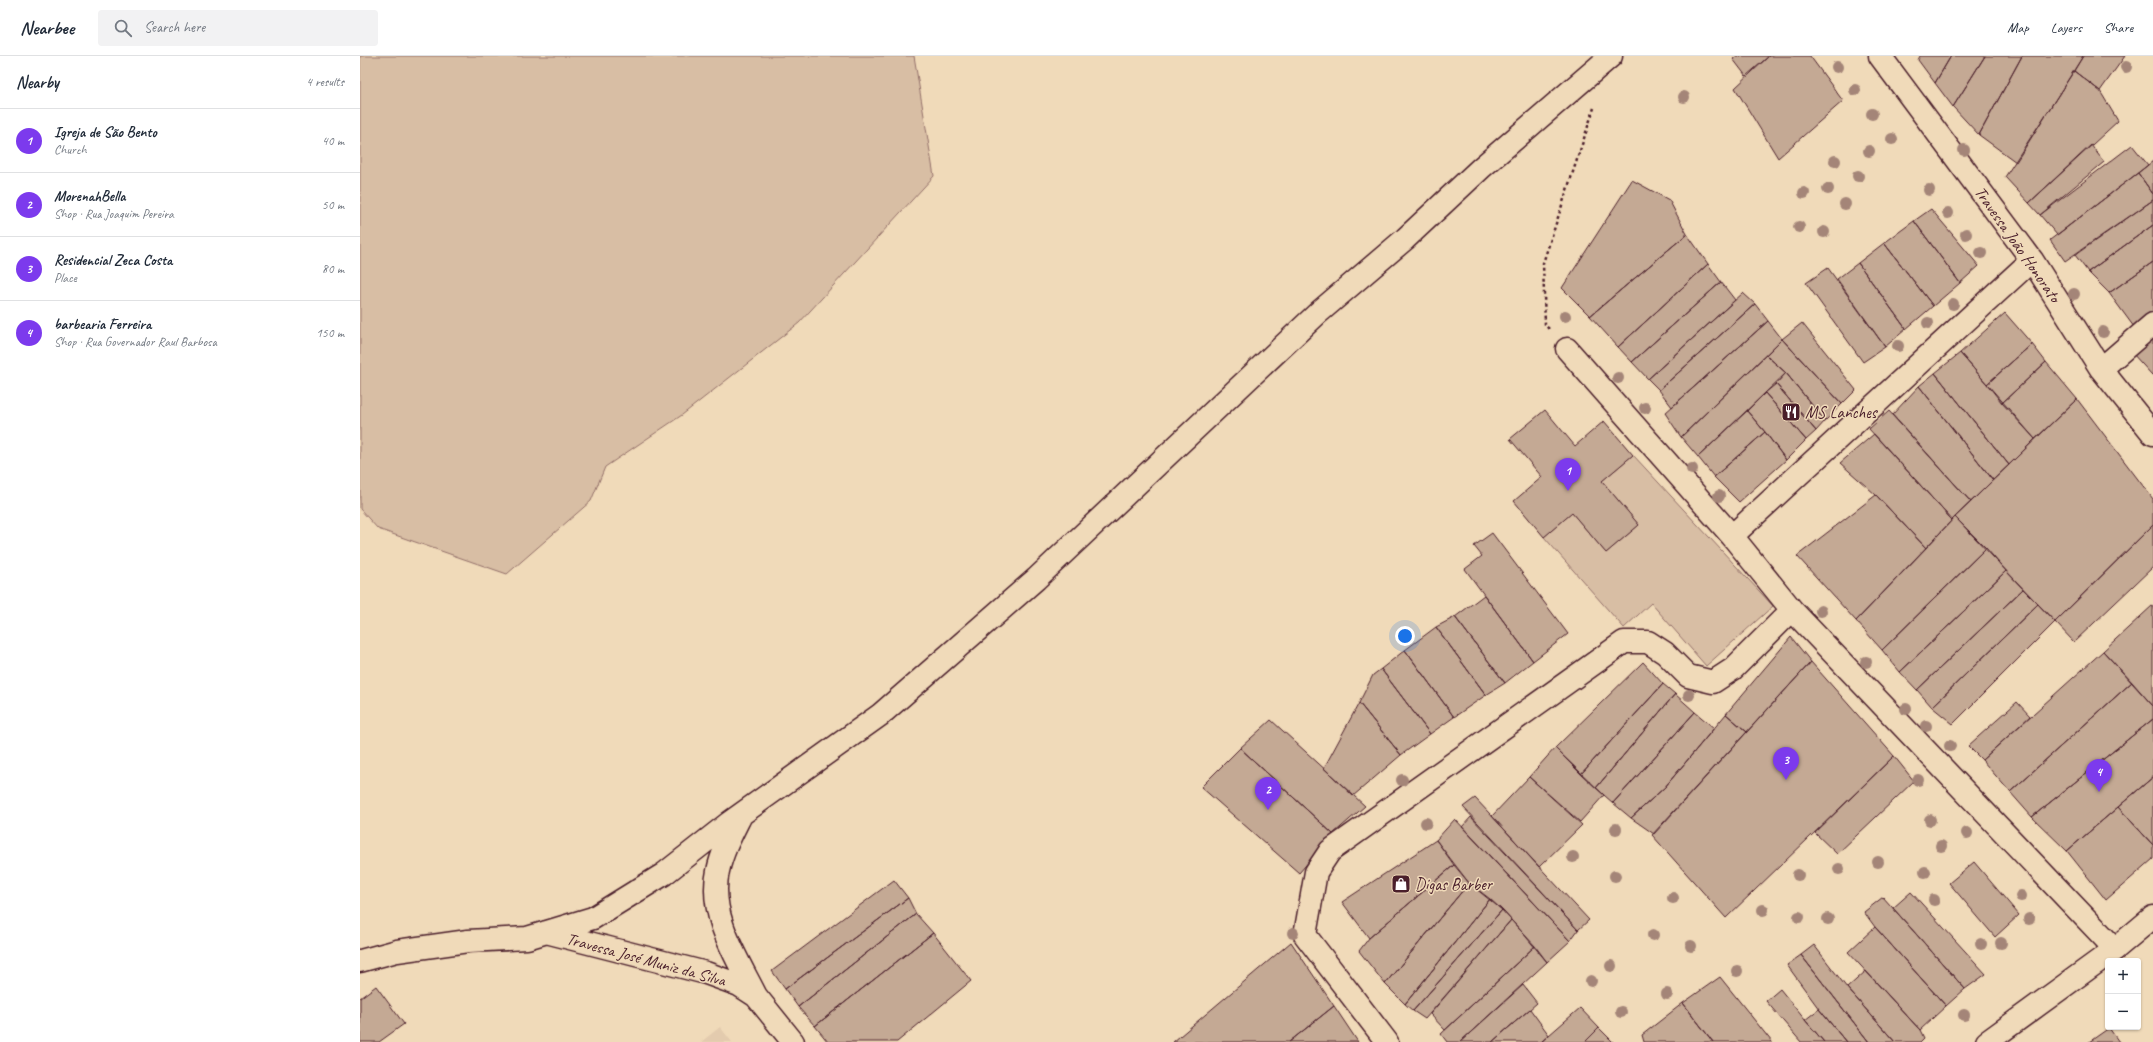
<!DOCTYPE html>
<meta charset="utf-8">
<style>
:root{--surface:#fff;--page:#f2f2f3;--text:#1f2937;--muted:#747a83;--line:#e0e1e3;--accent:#7c3aed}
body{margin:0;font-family:Caveat,sans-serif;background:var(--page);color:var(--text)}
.controls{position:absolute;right:12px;bottom:12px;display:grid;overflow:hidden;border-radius:4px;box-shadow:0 1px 3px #0004}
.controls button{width:36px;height:36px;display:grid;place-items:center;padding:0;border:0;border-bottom:1px solid var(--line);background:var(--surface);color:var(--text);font:20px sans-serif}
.you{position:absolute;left:1045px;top:580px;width:14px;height:14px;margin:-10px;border:3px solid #fff;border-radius:50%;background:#1a73e8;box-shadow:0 0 0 6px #1a73e833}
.badge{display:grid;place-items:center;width:26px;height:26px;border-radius:50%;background:var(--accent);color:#fff;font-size:13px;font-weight:700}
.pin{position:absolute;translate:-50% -33px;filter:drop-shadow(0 1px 2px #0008)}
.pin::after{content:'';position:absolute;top:21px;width:14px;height:12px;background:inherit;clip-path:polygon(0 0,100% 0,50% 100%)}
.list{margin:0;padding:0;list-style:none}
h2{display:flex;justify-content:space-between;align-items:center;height:52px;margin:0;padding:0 16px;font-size:17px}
h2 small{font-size:13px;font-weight:400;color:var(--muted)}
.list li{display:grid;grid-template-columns:26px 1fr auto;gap:12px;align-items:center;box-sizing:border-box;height:64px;padding:0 16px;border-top:1px solid var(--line)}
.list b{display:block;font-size:15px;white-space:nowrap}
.list p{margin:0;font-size:13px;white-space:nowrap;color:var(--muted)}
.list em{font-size:13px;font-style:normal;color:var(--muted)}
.icon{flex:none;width:22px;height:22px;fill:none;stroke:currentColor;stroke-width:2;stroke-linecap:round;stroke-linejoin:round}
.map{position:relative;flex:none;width:1793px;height:986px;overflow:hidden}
header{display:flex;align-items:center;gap:24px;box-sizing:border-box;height:56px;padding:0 20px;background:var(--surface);border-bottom:1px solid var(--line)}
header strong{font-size:19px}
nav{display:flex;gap:22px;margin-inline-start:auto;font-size:14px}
.search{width:280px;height:36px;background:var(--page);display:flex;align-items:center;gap:10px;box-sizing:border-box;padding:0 14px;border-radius:4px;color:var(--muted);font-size:15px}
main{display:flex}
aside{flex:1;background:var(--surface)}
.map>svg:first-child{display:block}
</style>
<header>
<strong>Nearbee</strong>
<div class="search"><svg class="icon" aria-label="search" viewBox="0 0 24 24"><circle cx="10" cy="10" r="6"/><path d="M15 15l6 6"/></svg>Search here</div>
<nav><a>Map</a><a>Layers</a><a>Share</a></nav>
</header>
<main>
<aside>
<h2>Nearby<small>4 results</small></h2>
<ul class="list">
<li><span class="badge">1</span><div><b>Igreja de São Bento</b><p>Church</p></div><em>40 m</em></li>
<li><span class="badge">2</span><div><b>MorenahBella</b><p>Shop · Rua Joaquim Pereira</p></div><em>50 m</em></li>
<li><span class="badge">3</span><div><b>Residencial Zeca Costa</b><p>Place</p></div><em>80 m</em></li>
<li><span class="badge">4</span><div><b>barbearia Ferreira</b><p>Shop · Rua Governador Raul Barbosa</p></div><em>150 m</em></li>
</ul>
</aside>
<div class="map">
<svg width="1793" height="986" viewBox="0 0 1793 986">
<rect width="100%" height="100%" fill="#f0dab9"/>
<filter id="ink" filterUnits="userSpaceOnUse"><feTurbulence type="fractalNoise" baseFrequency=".025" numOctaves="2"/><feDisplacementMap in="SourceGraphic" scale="8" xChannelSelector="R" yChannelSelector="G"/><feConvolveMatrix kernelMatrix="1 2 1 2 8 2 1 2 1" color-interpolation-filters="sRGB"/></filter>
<g filter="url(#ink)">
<path fill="#e3cbae" d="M360 971 372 986H341Z"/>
<path fill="#d8bea4" stroke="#916e68" d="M0 0H554L574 120 439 267 322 359 245 411 231 445 147 518 18 473 0 453Z
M1273 399 1413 550 1346 610 1291 547 1264 572 1184 481 1212 457 1246 497 1279 469 1242 425Z"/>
<path fill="#c4a994" stroke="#4a1f2b" d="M1377 0H1409L1386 20 1373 3Z
M1409 0H1450L1483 45 1418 102 1375 32Z
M1560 0H1591L1575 27 1558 4Z
M1591 0H1625L1593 51 1575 27Z
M1625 0H1662L1619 79 1593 51Z
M1662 0H1723L1656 106 1619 79Z
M1723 0H1765L1740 35 1714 15Z
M1714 15 1740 35 1758 65 1669 147 1645 121Z
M1731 89 1744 106 1680 159 1669 147Z
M1772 89 1788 109 1697 179 1680 159Z
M1793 105V138L1778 117Z
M1778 117 1793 138V144L1705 205 1690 184Z
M1272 124 1309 144 1327 178 1230 260 1202 232Z
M1793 144V169L1728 216 1715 199Z
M1571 153 1619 210 1600 227 1554 165Z
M1554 165 1600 227 1573 250 1524 187Z
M1793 169V206L1749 237 1728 216Z
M1327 178 1348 208 1258 291 1230 260Z
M1524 187 1573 250 1546 273 1498 207Z
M1793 206V256L1774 271 1749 237Z
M1498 207 1546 273 1525 291 1477 223Z
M1348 208 1361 226 1272 306 1258 291Z
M1468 212 1525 291 1503 306 1446 227Z
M1361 226 1375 244 1288 323 1272 306Z
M1383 237 1395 248 1299 334 1288 323Z
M1395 248 1408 265 1312 351 1299 334Z
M1645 257 1672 288 1627 328 1600 297Z
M1408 265 1422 283 1321 381 1305 357Z
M1442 267 1496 334 1482 348 1422 283Z
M1793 277V319H1792L1772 297Z
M1422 283 1482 348 1465 365 1426 317 1406 299Z
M1672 288 1686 306 1642 347 1627 328Z
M1600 297 1675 383 1649 409 1575 317Z
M1406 299 1426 317 1338 401 1321 381Z
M1686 306 1717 343 1675 383 1642 347Z
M1426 317 1465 365 1456 375 1416 328Z
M1575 317 1649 409 1633 424 1559 330Z
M1416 328 1456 375 1446 384 1405 337Z
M1559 330 1633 424 1611 446 1532 359Z
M1405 337 1446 384 1426 404 1405 376 1387 355Z
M1717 343 1793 443V469L1695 566 1595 461Z
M1185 354 1215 390 1244 365 1273 399 1242 425 1279 469 1246 497 1212 457 1184 481 1154 445 1182 421 1150 383Z
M1387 355 1405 376 1354 421 1338 401Z
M1529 355 1611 446 1592 464 1509 373Z
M1405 376 1426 404 1379 446 1354 421Z
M1514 378 1592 464 1566 492 1516 439 1480 407Z
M1516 439 1566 492 1496 565 1437 500Z
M1595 461 1626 492 1522 594 1496 565Z
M1793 469V511L1714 586 1695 566Z
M1132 477 1208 578 1173 605 1105 513 1122 500 1114 490Z
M1626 492 1646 515 1540 616 1522 594Z
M1646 515 1663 533 1557 634 1540 616Z
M1663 533 1678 548 1572 651 1557 634Z
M1124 539 1173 605 1145 627 1095 561Z
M1678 548 1695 566 1593 668 1572 651Z
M1793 549V650L1743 595Z
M1095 561 1145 627 1126 639 1076 571Z
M1076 571 1126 639 1094 661 1045 594Z
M1431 581 1451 606 1387 676 1366 658Z
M1045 594 1094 661 1070 678 1021 613Z
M1743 595 1772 626 1650 736 1622 704Z
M1283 606 1303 628 1221 718 1195 692Z
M1451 606 1534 700 1366 862 1292 779Z
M1021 613 1070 678 1041 699 999 647 1013 619Z
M1772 626 1793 650V663L1672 761 1650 736Z
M1303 628 1315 638 1236 732 1221 718Z
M1315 638 1335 656 1253 747 1236 732Z
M1657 646 1670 660 1622 704 1608 690Z
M999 647 1041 699 993 740 964 712Z
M1335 656 1354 672 1305 731 1271 762 1253 747Z
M1366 658 1387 676 1322 747 1294 778 1271 762 1305 731Z
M1793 663V721L1707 795 1672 761Z
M911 664 1005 750 973 778 880 692Z
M880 692 973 778 939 817 841 731Z
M1195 692 1244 739 1220 766 1169 721Z
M1534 700 1554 725 1477 798 1455 777Z
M1169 721 1222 769 1179 811 1132 760Z
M1793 721V789L1758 751Z
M1115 742 1229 864 1218 874 1103 751Z
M1758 751 1793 789V803L1746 844 1707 795Z
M1111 761 1218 874 1210 885 1102 771Z
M1095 763 1210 885 1187 906 1162 876 1142 854 1109 827 1076 784Z
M1076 784 1094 809 1009 882 982 846Z
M1614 806 1659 859 1635 881 1589 827Z
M1094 809 1109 827 1025 928 999 895 1009 882Z
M534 824 548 842 425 933 412 915Z
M1109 827 1130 843 1045 948 1025 928Z
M1551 836 1626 918 1605 933 1533 852Z
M1523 841 1605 933 1586 950 1515 871 1504 856Z
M548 842 556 858 438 951 425 933Z
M1130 843 1142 854 1053 955 1045 948Z
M1142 854 1151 864 1065 963 1053 955Z
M556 858 573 877 455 970 438 951Z
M1151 864 1175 890 1085 974 1070 958Z
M1515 871 1586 950 1560 974 1488 896Z
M573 877 611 925 537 986H468L455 970Z
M931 886 974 950 929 986H813Z
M1454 889 1487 932 1535 986H1509L1441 899Z
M1175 890 1187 906 1100 986H1087L1081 978Z
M1441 899 1509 986H1486L1459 953 1427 909Z
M1506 915 1560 974 1564 982 1560 986H1535L1487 932Z
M1360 921 1412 986H1353L1323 947Z
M1163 929 1177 947 1132 986H1100Z
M16 930 44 968 19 986H0V942Z
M1420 933 1445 964 1464 986H1441L1406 945Z
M1323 947 1353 986H1284L1282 979Z
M974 950 998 986H929Z
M1220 952 1239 972 1225 986H1181Z
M1170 953 1189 979 1181 986H1132Z
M1459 953 1486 986H1464L1445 964Z
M1239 972 1253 986H1225Z
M1749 972 1759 986H1729Z"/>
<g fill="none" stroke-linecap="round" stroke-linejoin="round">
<g stroke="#4a1f2b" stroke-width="25">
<path id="minor" d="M1520 0 1672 204 1741 313 1793 378
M1207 293 1372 480 1432 554 1755 893
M1741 313 1793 268
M1372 480 1672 204
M380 761C371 779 362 796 358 815 348 859 377 902 396 940
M186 876 346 917 379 929 396 940 433 986
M0 905 37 895 108 885 167 882 233 862 304 818 369 767 520 659 676 523 958 257 1045 183 1121 112 1251 0
M1027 986 945 879 956 816 970 795 1264 586H1288L1305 597 1328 620 1353 626 1373 613 1432 554"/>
</g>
<g stroke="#4a1f2b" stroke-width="25">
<path id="tertiary" d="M1627 986 1755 893 1793 861"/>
</g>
<path stroke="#4a1f2b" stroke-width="2.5" stroke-dasharray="3 3" stroke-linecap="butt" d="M1189 273 1185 269 1183 207 1234 52"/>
<use href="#minor" stroke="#f0dab9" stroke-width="22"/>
<use href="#tertiary" stroke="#f0dab9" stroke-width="22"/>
</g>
<g fill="#a48578">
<circle cx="1477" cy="11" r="6"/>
<circle cx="1766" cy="11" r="6"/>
<circle cx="1495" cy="34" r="6"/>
<circle cx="1324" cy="41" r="6"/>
<circle cx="1512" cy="58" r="6"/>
<circle cx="1532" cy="83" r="6"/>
<circle cx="1604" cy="94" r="6"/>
<circle cx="1509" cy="95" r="6"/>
<circle cx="1475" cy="105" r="6"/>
<circle cx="1498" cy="120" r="6"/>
<circle cx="1468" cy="133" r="6"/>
<circle cx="1569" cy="134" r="6"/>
<circle cx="1444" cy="137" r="6"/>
<circle cx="1485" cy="148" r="6"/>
<circle cx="1588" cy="157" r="6"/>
<circle cx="1439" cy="171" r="6"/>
<circle cx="1464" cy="176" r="6"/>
<circle cx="1606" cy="178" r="6"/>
<circle cx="1621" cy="197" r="6"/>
<circle cx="1714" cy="238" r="6"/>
<circle cx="1593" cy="248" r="6"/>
<circle cx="1205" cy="260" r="6"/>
<circle cx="1568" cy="267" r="6"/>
<circle cx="1743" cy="276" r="6"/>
<circle cx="1538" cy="290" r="6"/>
<circle cx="1258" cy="322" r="6"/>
<circle cx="1285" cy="352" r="6"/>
<circle cx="1332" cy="413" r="6"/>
<circle cx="1359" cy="440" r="6"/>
<circle cx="1461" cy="555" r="6"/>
<circle cx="1506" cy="606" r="6"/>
<circle cx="1329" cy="639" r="6"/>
<circle cx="1546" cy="653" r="6"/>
<circle cx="1566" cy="670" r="6"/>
<circle cx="1590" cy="690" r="6"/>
<circle cx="1042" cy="724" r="6"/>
<circle cx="1558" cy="724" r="6"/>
<circle cx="1570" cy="764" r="6"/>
<circle cx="1066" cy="767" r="6"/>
<circle cx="1256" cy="773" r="6"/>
<circle cx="1607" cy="777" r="6"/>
<circle cx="1581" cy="790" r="6"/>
<circle cx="1213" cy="801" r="6"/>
<circle cx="1518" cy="806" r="6"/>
<circle cx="1479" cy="813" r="6"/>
<circle cx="1565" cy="816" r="6"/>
<circle cx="1438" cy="819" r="6"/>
<circle cx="1255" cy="820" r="6"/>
<circle cx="1661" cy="840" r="6"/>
<circle cx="1313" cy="842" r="6"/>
<circle cx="1574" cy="844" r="6"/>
<circle cx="1403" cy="854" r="6"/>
<circle cx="1439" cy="861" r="6"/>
<circle cx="1468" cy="863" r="6"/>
<circle cx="1669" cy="863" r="6"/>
<circle cx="933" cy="877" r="6"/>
<circle cx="1293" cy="879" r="6"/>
<circle cx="1641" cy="887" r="6"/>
<circle cx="1621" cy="888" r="6"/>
<circle cx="1331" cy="890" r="6"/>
<circle cx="1251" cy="910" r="6"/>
<circle cx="1377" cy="915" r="6"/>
<circle cx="1231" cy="925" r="6"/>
<circle cx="1307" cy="938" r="6"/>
<circle cx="1261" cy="956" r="6"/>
<circle cx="1604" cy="959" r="6"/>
</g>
</g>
<defs>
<g id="restaurant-square" transform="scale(1)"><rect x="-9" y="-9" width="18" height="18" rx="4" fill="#4a1f2b" stroke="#f0dab9"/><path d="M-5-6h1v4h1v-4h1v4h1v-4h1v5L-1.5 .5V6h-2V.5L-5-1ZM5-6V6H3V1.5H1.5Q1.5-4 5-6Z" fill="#fff"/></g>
<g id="shop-square" transform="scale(1)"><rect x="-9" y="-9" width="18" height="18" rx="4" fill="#4a1f2b" stroke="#f0dab9"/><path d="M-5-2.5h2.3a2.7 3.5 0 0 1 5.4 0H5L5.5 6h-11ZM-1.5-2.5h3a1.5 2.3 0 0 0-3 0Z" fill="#fff"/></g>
</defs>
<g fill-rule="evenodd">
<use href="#restaurant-square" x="1431" y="356"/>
<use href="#shop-square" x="1041" y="828"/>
</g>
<g text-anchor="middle" stroke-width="3" stroke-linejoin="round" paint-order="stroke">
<g font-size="17" fill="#4a1f2b" stroke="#f0dab9">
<text transform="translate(1658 188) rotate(55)" y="6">Travessa João Honorato</text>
<text transform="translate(286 903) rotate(15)" y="6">Travessa José Muniz da Silva</text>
</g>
<g font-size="17" fill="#4a1f2b" stroke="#f0dab9" text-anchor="start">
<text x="1445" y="362">MS Lanches</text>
<text x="1055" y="834">Digas Barber</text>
</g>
</g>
</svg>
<div class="controls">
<button>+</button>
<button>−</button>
</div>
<div class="you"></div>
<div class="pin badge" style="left:1208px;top:435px">1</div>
<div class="pin badge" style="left:908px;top:754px">2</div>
<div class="pin badge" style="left:1426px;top:724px">3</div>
<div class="pin badge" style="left:1739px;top:736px">4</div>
</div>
</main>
